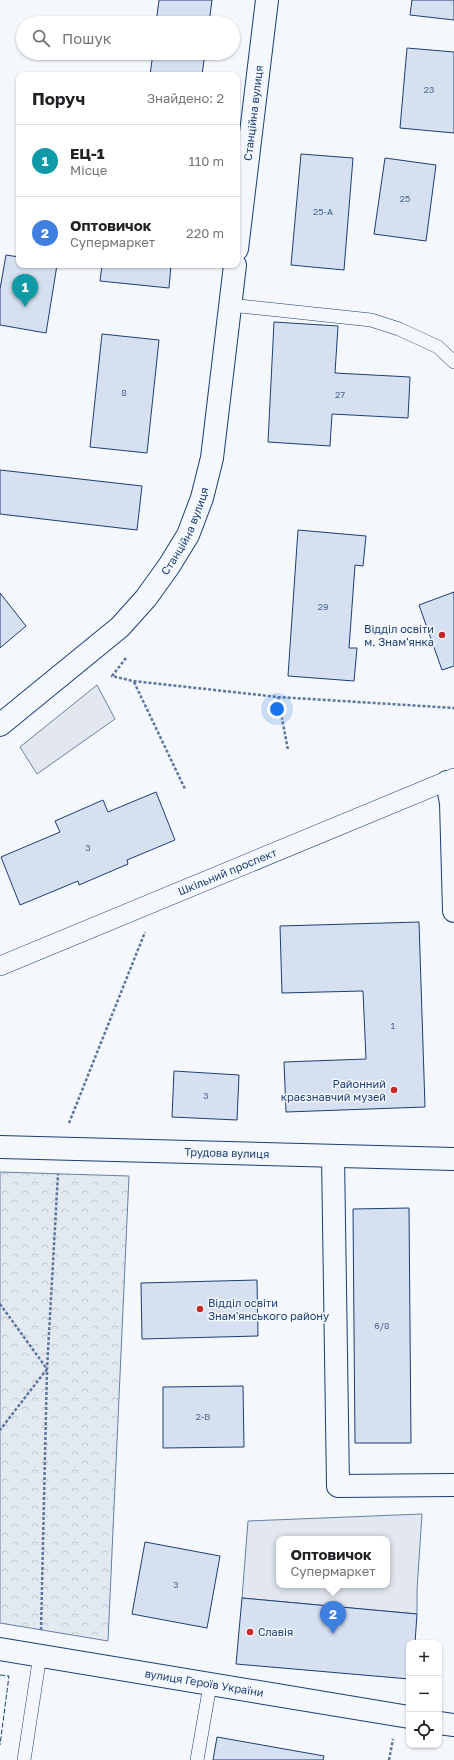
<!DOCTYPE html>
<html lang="uk">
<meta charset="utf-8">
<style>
:root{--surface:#fff;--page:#f6f6f6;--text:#202124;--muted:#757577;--line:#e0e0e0;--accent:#2563eb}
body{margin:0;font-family:"Golos Text",sans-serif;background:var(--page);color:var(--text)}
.controls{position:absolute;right:12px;bottom:12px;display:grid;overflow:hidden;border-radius:8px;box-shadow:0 1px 3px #0004}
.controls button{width:36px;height:36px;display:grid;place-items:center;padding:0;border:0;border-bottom:1px solid var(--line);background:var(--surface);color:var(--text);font:20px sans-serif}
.you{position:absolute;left:277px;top:709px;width:14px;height:14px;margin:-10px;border:3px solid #fff;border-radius:50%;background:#1a73e8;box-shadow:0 0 0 6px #1a73e833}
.badge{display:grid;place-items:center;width:26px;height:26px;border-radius:50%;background:var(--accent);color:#fff;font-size:13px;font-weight:700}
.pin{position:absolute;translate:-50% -33px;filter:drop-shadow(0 1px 2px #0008)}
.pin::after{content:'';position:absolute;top:21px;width:14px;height:12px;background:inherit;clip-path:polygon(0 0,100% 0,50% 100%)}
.popup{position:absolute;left:276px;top:1536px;width:114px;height:52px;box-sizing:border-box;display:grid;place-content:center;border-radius:8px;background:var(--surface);filter:drop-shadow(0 1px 3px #0005);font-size:13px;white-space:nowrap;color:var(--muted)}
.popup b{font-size:15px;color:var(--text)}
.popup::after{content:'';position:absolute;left:50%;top:100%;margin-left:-8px;border:8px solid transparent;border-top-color:var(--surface)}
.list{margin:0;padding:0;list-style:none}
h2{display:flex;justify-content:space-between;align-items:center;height:52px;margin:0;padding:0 16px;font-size:17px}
h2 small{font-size:13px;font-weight:400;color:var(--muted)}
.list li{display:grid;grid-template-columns:26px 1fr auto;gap:12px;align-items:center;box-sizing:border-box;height:72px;padding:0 16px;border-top:1px solid var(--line)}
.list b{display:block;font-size:15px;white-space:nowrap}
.list p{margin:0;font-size:13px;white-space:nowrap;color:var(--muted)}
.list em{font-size:13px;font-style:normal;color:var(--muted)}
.icon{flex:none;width:22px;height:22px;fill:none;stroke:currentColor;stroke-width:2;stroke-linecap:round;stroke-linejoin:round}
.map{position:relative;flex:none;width:454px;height:1760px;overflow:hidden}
.search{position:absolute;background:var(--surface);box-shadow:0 1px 3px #0004;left:16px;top:16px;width:224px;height:44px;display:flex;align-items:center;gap:10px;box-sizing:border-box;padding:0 14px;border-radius:22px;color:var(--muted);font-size:15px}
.panel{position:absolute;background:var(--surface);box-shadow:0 1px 3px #0004;left:16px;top:72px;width:224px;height:196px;border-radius:8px}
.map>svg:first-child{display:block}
</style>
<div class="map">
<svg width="454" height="1760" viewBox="0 0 454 1760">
<defs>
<pattern id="forest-crowns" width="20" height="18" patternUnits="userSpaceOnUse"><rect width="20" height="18" fill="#e3e9f0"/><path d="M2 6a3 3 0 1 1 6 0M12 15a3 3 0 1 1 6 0" fill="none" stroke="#c2c9d1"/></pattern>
</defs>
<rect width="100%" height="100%" fill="#f4f7fb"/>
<path fill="url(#forest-crowns)" stroke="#687fa3" d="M0 1172 129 1176 108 1641 0 1623Z"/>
<path fill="#e3e8f0" stroke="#687fa3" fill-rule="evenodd" d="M97 685 115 719 37 774 20 747Z
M422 1514 417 1590V1614L242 1598 248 1521ZM279 1539H387V1585H279Z"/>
<path fill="#d5e0f0" stroke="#1d3f73" d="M159 0H212L209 23H156Z
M412 0H454V20L410 15Z
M407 48 454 52V133L400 128Z
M153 53H205L202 75H150Z
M301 154 353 158 344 270 291 265Z
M385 158 436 165 426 241 374 234Z
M6 255 19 257V265H57L46 333 0 325V289Z
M102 265H171L169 288 100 281Z
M274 322 338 326 335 373 410 377 408 418 332 414 330 446 268 442Z
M102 334 159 340 147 453 90 447Z
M0 470 142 486 137 530 0 514Z
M298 530 366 536 363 566 355 565 349 648H357L354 681 288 676Z
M454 592V666L442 670 419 605Z
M0 593 26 626 0 648Z
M156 792 175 840 127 860 128 864 79 885 78 881 20 905 1 857 60 832 55 821 103 800 108 812Z
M419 922 425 1107 286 1112 284 1062 366 1059 363 991 282 993 280 926Z
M174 1071 239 1075 237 1120 172 1117Z
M409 1208 411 1443H355L353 1209Z
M257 1280 258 1336 142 1339 141 1283Z
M243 1386 244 1447 163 1448V1387Z
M145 1542 220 1556 207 1628 132 1614Z
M242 1598 417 1614 415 1643H409V1679L236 1664Z
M217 1737 324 1756 323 1760H213Z"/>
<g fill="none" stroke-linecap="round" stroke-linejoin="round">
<g stroke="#1d3f73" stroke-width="14">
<path id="service" d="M230 305 371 320 399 329 438 347 454 362
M24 1760 40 1655
M197 1760 210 1685"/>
</g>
<g stroke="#1d3f73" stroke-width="20">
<g id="pedestrian">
<path id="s1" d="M0 966 454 778"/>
</g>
</g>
<g stroke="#1d3f73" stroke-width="24">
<g id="minor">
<path id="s2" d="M237 249 267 0"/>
<path id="s3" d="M0 725 120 627 146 598 169 566 188 535 202 498 212 458 235 265"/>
<path d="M447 782 451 803 454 911"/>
<path id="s4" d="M0 1147 454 1159"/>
<path d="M333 1156 338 1486 454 1485"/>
<path id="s5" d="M0 1649 409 1717"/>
<path d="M439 1723 454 1725"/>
</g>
</g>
<path stroke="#5e769c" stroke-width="2.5" stroke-dasharray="3 2" stroke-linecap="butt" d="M126 658 112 676 133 681 278 697 454 708
M134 682 185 789
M278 697 288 750
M69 1123 145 932
M0 1304 47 1369 0 1430
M41 1630 47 1369 58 1174
M389 1760 393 1739"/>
<use href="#service" stroke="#f4f7fb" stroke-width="13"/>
<use href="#pedestrian" stroke="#f4f7fb" stroke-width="19"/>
<use href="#minor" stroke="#f4f7fb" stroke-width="22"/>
<path stroke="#1d3f73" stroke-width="1" stroke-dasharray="5 2" stroke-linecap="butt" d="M0 1675 9 1676 0 1745"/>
</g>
<g fill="#c62828" stroke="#f4f7fb" stroke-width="1.5">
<circle cx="442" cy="635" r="4"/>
<circle cx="394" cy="1090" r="4"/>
<circle cx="200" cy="1309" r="4"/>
<circle cx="250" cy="1632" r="4"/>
</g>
<g text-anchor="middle" stroke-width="3" stroke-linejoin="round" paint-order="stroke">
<g font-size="9" fill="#4b6792">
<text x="429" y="93">23</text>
<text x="405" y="202">25</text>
<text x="323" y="215">25-А</text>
<text x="124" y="396">8</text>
<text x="340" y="398">27</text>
<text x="323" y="610">29</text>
<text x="88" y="851">3</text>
<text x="393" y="1029">1</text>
<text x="206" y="1099">3</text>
<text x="382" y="1329">6/8</text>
<text x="203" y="1420">2-В</text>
<text x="176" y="1588">3</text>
</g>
<g font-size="11" fill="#1d3f73" stroke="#f4f7fb">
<text dy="4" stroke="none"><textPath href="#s2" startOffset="137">Станційна вулиця</textPath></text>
<text dy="4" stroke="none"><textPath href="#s3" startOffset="272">Станційна вулиця</textPath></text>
<text dy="4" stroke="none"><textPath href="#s1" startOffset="246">Шкільний проспект</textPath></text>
<text dy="4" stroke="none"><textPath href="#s4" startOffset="227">Трудова вулиця</textPath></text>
<text dy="4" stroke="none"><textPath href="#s5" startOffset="207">вулиця Героїв України</textPath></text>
</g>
<g font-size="11" fill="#1d3f73" stroke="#f4f7fb" text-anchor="end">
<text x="434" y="633">Відділ освіти<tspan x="434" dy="13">м. Знам'янка</tspan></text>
<text x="386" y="1088">Районний<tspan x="386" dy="13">краєзнавчий музей</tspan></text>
<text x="208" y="1307" text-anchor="start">Відділ освіти<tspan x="208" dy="13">Знам'янського району</tspan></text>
<text x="258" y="1636" text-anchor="start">Славія</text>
</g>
</g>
</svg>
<div class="controls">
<button>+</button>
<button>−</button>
<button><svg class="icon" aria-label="locate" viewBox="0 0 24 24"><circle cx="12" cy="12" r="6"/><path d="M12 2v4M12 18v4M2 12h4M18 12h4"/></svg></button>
</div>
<div class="you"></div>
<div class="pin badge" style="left:25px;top:307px;background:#0f9aa8">1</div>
<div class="pin badge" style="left:333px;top:1634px;background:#3f7fe0">2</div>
<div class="popup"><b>Оптовичок</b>Супермаркет</div>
<div class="search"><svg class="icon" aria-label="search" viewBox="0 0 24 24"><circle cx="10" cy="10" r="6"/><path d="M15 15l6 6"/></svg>Пошук</div>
<section class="panel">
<h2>Поруч<small>Знайдено: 2</small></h2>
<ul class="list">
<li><span class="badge" style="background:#0f9aa8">1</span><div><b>ЕЦ-1</b><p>Місце</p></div><em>110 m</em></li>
<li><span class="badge" style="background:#3f7fe0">2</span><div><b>Оптовичок</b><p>Супермаркет</p></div><em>220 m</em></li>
</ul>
</section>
</div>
